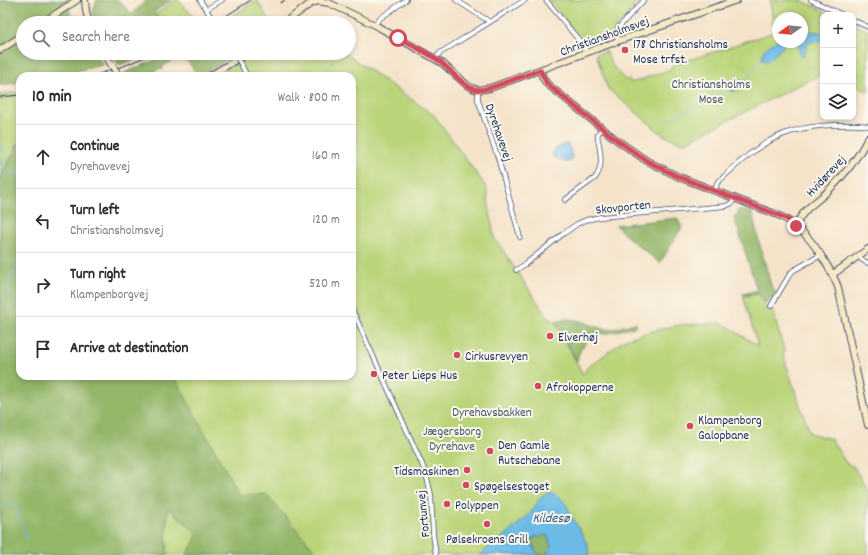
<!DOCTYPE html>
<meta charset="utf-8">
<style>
:root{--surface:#fff;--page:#f2f2f3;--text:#2b2b33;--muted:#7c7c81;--line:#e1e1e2}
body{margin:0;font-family:Dekko,sans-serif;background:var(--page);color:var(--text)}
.controls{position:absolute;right:12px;top:12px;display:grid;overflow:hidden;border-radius:8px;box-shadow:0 2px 6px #0003}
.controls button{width:36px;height:36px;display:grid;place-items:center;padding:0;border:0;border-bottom:1px solid var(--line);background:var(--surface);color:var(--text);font:20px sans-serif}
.compass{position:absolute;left:772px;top:12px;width:36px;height:36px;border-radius:50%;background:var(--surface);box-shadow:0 2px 6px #0003;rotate:255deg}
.stop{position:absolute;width:12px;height:12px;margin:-9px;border:3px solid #d1495b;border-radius:50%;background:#fff}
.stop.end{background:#d1495b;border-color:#fff;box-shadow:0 1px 4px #0008}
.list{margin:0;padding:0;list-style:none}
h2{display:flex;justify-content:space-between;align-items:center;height:52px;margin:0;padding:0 16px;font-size:17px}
h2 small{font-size:13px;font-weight:400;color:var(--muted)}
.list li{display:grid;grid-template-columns:26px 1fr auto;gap:12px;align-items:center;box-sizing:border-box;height:64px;padding:0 16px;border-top:1px solid var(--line)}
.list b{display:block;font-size:15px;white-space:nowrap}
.list p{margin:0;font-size:13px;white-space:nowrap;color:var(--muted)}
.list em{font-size:13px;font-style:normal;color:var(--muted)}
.icon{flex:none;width:22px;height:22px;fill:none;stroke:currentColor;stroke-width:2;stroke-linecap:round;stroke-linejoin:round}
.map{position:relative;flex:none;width:868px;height:555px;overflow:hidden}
.search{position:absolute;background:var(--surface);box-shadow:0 2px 6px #0003;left:16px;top:16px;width:340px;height:44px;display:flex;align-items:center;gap:10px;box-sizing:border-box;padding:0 14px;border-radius:22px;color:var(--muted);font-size:15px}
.panel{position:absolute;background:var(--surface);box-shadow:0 2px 6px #0003;left:16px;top:72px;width:340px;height:308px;border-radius:12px}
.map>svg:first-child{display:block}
</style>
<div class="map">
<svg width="868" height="555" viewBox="0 0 868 555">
<rect width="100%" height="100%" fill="#fbf7ec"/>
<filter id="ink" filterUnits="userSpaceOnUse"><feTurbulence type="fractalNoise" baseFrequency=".025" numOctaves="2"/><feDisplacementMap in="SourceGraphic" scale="8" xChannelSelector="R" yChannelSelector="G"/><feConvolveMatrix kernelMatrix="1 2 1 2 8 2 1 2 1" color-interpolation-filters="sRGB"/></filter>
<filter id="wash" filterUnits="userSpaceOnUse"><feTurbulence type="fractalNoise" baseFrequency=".012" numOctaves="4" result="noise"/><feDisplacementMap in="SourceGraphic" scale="16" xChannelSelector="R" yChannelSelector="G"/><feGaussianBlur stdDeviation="0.9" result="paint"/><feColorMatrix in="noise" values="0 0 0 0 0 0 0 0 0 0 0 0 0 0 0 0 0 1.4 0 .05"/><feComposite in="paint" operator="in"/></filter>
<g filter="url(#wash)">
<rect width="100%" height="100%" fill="#f5e3c9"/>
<path fill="#bad479" stroke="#6a826c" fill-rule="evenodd" d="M175 0H178L196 19 189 23H161L155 15Z
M257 0 270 22 268 23H222V22Z
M549 0H640L615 29V36L587 47Z
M770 0H800L833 15H823V73L683 143 663 135 608 89 596 54 606 51 612 65 625 80 629 79 631 83 671 69V66L774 32ZM778 18H802V42H778Z
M853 24 868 31V91L853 86Z
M251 53H345L434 115 486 187 494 237 548 318 555 322 583 374 585 372 586 369 625 339 656 330 679 325 720 323 729 327 758 346 743 296 759 294 767 311 772 309 784 349 783 354 794 388 810 433 831 439 846 463 854 467 868 491V555H0V94L20 92V376H352V76H218Z"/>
<path fill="#93b669" stroke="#577264" d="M0 0H69L70 13 76 23H23V53H95L103 65 54 76H20V82L0 85Z
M97 0H118L132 14 147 0H171L154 12 161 23H96L93 11Z
M110 53H150L142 57 119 65Z
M169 53H211L216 60 227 53 229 58 201 76H197C192 68 188 56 177 60L176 58 163 66V69L162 70 160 68 146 76H126L124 73 160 58Z
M20 140V376H174L239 495 266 494 313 548 314 555H187L198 534 168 508 166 539 168 555H0V178Z
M738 210 752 211 758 238 771 285 773 289 776 293 774 298 765 303 760 293 743 295V294L757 290 734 217 737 215Z
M677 218 682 227 660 263 624 234 616 225Z
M567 319C581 319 591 326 604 329 612 331 627 325 635 323L637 324 634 327 605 334 595 333C589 337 584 345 580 351 578 355 578 358 577 361L555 322Z
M547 535 552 547 545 555C536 555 534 551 530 544 535 535 537 536 547 535Z"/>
<path fill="#6cbbe7" stroke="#4475a2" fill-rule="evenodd" d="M802 26C812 35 813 30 823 33V40L807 43 804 57 800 55 799 50V42H802Z
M778 39V42H784L783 47 769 60 764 61 762 59C764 44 769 48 778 39Z
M735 80H745L749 83 748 84C741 88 732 96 727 87 729 83 730 81 735 80Z
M567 143C570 148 577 163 566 162 562 162 557 158 553 157L552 153 554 150Z
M546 493H551L556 494 566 504 573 519 582 534 588 545 589 555H480L495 542 501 539 530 514 542 496ZM547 535 552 547 545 555H540L535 551 534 546 530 544 533 538 537 536 539 538 541 536Z"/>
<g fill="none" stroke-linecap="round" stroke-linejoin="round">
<path stroke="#6cbbe7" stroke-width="1" d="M319 76 322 74 340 53
M748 77 752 72 755 66 762 59
M744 80 747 79 746 78
M666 121 725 92
M0 143 5 153 3 165C7 167 8 169 10 171 13 174 17 175 20 178
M0 190 3 165
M3 306 20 256
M0 505H15L27 540"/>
</g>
</g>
<g filter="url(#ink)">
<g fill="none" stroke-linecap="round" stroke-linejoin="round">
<g stroke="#3c4a6e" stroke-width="5.5">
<path id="street" d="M200 0 211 17
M456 0 490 22
M546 0 582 44 587 53
M811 0 843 15
M207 9 222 0
M853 20 868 27
M375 25 379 19 406 0
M618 41 616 31 618 28 644 0
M435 59 440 53 525 0
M242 66 247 76
M478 90V100L498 158 520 237
M715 191 717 183C729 172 741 160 754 151 779 132 804 126 834 125 845 125 857 124 868 126
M565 200 595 178C603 168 601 156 599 144 598 141 597 137 598 134 599 132 601 130 602 128
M859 256 862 260 868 263
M516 270 524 265 563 234 577 224 586 220 600 217 726 206 732 203 735 198
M771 306 790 274 794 270 821 255
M352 309 422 464 427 478 431 494 433 534 436 555"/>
</g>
<g stroke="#3c4a6e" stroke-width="8">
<path id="secondary" d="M85 0 86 11 89 23
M42 23 77 0
M284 23 310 4 318 1 329 3 375 25 435 59 442 63 468 86 472 88 478 90 490 88 618 41 737 0
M0 50 23 35
M104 53 109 61
M540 70 543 78 547 84 618 141 647 161 679 177 778 215C801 226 814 243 827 265 831 272 835 279 838 287L868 425
M210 76 247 53
M796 226C798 222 799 218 802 215 808 206 819 200 827 192 843 177 858 158 868 138
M832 275 868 249"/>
</g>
<use href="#street" stroke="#fff" stroke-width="4"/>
<use href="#secondary" stroke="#f6e9c3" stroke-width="6"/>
<path stroke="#1b2f5e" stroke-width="1" d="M280 3 285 0"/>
<path stroke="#1b2f5e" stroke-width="1" d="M215 23 251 0
M93 76 126 65 154 53
M0 97 20 95"/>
<g stroke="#3c4a6e" stroke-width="5.5" stroke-linecap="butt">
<path id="street-bridge" d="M211 17 215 23
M234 53 242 66"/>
</g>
<g stroke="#3c4a6e" stroke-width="8" stroke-linecap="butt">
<path id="secondary-bridge" d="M109 61 119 76"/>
</g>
<use href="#street-bridge" stroke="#fff" stroke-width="4"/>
<use href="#secondary-bridge" stroke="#f6e9c3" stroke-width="6"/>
</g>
</g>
<g fill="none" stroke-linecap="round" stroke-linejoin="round" filter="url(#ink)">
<path stroke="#d1495b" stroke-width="5" d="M398 38C413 46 429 53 442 63 451 71 461 83 471 88 477 91 483 90 490 88L540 70 547 84 618 141 647 161 679 177 778 215 787 219 796 226"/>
</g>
<g fill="#d1495b" stroke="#fbf7ec" stroke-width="1.5">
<circle cx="625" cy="50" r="4"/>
<circle cx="550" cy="336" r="4"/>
<circle cx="457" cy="355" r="4"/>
<circle cx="374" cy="374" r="4"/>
<circle cx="538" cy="386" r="4"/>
<circle cx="690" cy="426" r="4"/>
<circle cx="490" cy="451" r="4"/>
<circle cx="467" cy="470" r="4"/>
<circle cx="466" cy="485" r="4"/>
<circle cx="447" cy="504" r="4"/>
<circle cx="487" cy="524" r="4"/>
</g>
<g text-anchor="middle" stroke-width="4" stroke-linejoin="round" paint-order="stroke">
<g font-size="13" fill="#1b2f5e" stroke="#fbf7ec">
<text transform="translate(604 35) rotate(-20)" y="5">Christiansholmsvej</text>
<text transform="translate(500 132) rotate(71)" y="5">Dyrehavevej</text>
<text transform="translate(825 175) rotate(-47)" y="5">Hvidørevej</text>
<text transform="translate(623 206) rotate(-6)" y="5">Skovporten</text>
<text transform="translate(422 514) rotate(-96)" y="5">Fortunvej</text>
</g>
<g font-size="13" fill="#1b2f5e" stroke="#fbf7ec" text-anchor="start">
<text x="633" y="48">178 Christiansholms<tspan x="633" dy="15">Mose trfst.</tspan></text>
<text x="558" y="341">Elverhøj</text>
<text x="465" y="360">Cirkusrevyen</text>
<text x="382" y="379">Peter Lieps Hus</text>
<text x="546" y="391">Afrokopperne</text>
<text x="698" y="424">Klampenborg<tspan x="698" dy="15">Galopbane</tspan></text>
<text x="498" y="449">Den Gamle<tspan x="498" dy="15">Rutschebane</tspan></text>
<text x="459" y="475" text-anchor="end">Tidsmaskinen</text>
<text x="474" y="490">Spøgelsestoget</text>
<text x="455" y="509">Polyppen</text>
<text x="487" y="543" text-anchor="middle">Pølsekroens Grill</text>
</g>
<g font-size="13" fill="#435865" stroke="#fbf7ec">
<text x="711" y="88">Christiansholms<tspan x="711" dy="15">Mose</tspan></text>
<text x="492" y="416">Dyrehavsbakken</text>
<text x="452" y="435">Jægersborg<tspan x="452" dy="15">Dyrehave</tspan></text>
</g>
<g font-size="14" font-style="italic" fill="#335987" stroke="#fbf7ec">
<text x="551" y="522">Kildesø</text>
</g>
</g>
</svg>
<div class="controls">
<button>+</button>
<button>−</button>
<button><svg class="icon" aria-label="layers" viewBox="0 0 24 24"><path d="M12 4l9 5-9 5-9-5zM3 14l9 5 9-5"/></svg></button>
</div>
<svg class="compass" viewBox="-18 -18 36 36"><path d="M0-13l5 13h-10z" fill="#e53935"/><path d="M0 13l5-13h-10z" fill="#7c7c81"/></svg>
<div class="stop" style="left:398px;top:38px"></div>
<div class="stop end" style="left:796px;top:226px"></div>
<div class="search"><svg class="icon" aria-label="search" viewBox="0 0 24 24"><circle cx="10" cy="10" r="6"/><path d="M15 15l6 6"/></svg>Search here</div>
<section class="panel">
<h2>10 min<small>Walk · 800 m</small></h2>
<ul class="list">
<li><svg class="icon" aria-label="ahead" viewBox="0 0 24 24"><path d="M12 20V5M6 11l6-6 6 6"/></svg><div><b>Continue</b><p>Dyrehavevej</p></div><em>160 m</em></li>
<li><svg class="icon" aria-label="left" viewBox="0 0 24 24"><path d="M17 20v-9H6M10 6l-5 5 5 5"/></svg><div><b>Turn left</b><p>Christiansholmsvej</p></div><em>120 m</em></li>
<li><svg class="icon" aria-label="right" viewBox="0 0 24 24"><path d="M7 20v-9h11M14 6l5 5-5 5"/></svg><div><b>Turn right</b><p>Klampenborgvej</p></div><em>520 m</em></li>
<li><svg class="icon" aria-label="arrive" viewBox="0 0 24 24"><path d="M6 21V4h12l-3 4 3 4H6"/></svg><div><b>Arrive at destination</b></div></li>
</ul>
</section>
</div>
